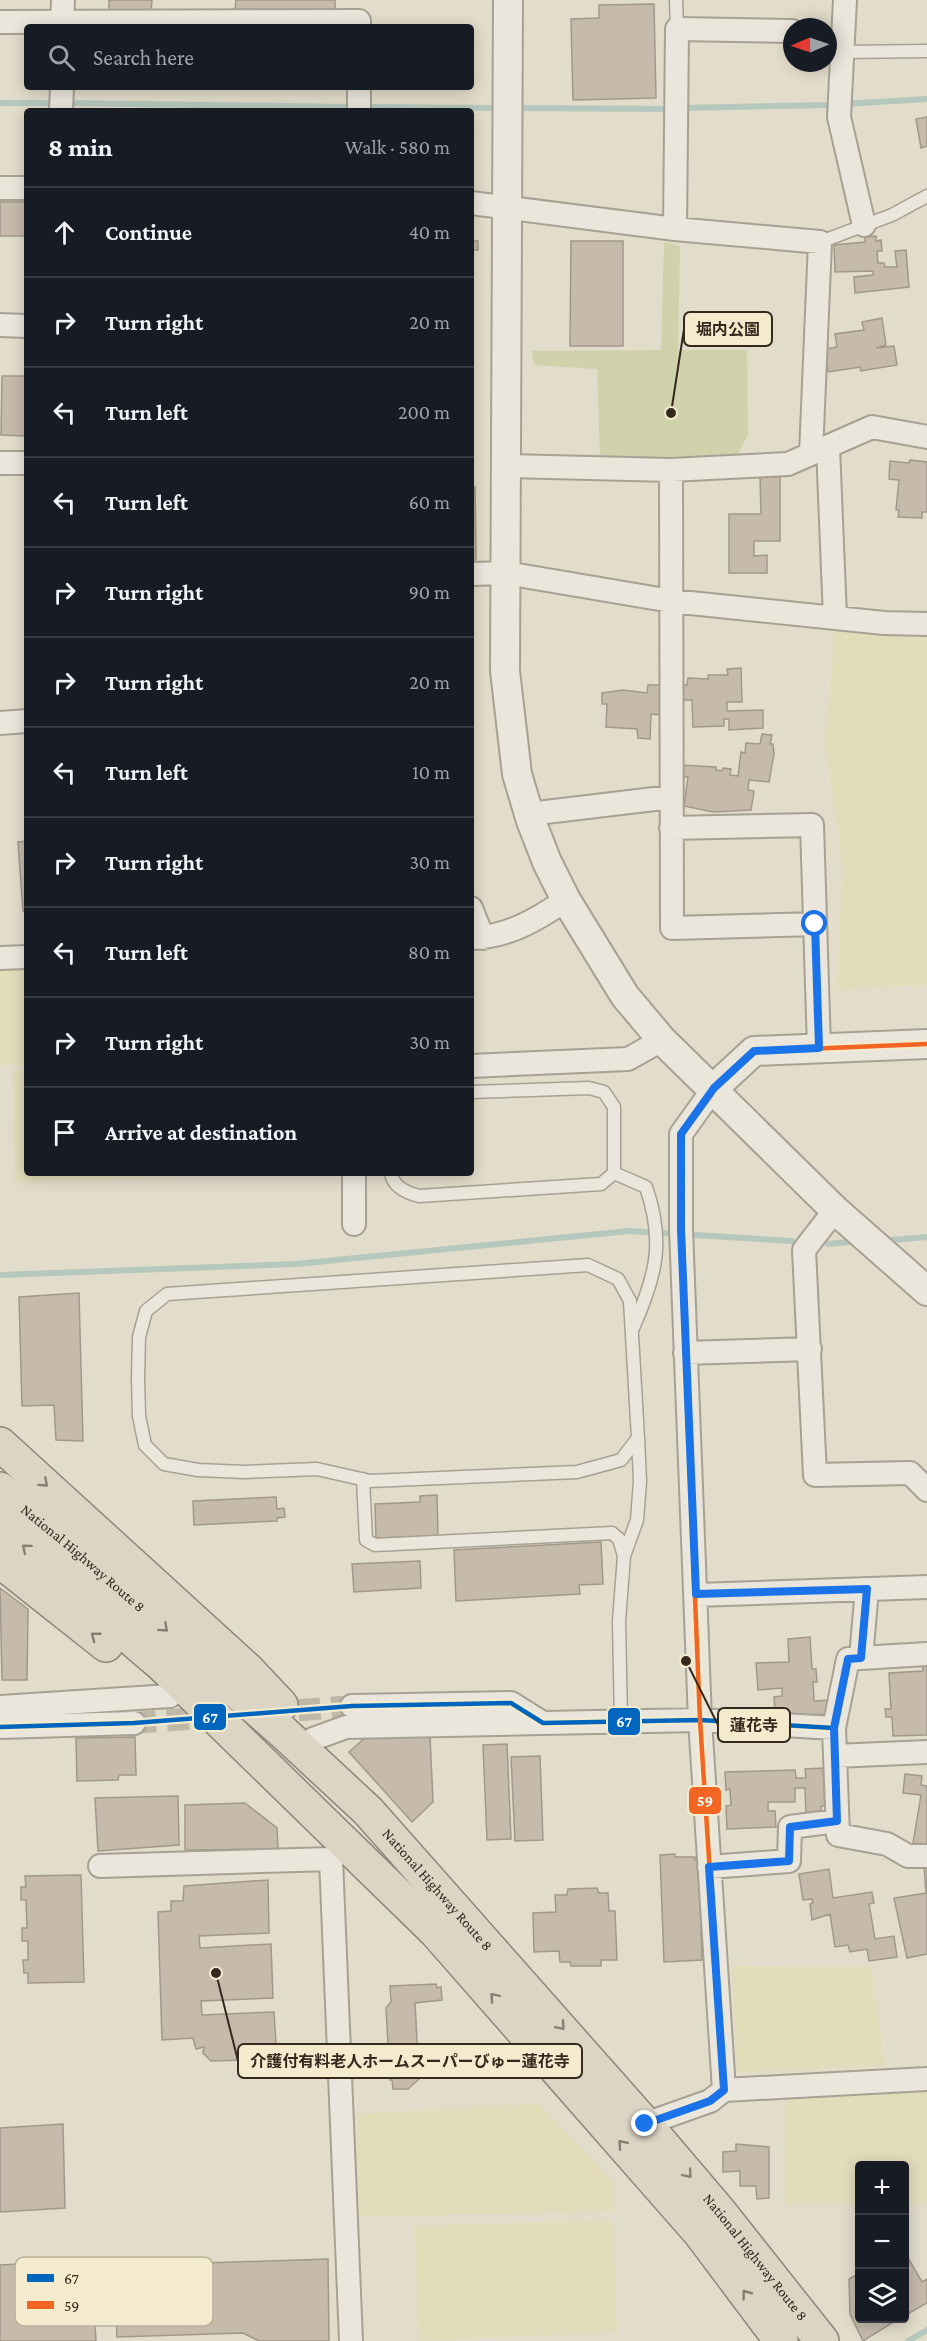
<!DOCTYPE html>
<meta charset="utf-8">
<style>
:root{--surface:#171b24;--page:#20242c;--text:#f1f3f6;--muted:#9ea1a6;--line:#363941}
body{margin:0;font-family:"Crimson Pro","Noto Sans JP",serif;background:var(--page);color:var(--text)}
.controls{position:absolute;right:18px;bottom:18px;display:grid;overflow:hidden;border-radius:6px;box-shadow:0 3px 15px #0003}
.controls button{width:54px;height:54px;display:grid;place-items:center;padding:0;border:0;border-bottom:2px solid var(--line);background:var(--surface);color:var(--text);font:30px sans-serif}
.compass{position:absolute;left:783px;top:18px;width:54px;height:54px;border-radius:50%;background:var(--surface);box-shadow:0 3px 15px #0003;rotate:268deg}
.stop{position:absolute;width:18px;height:18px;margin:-14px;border:4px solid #1a73e8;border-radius:50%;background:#fff}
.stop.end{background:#1a73e8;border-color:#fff;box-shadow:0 2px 6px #0008}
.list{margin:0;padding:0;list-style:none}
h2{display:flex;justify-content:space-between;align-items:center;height:78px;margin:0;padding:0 24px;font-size:26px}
h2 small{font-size:20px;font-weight:400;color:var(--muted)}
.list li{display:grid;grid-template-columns:39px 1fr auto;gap:18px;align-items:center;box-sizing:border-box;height:90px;padding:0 24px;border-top:2px solid var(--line)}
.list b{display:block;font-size:22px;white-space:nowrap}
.list em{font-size:20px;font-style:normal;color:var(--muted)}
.icon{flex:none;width:33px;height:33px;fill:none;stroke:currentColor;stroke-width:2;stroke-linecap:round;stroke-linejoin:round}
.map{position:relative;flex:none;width:927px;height:2341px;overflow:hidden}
.search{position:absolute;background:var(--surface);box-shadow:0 3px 15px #0003;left:24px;top:24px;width:450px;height:66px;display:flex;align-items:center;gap:15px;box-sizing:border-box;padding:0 21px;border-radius:6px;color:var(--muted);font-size:22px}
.panel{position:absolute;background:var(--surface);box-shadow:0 3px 15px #0003;left:24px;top:108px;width:450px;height:1068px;border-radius:6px}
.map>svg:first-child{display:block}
</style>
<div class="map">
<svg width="927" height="2341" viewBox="0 0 927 2341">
<rect width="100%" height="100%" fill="#e2dcca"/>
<path fill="#e2dcbb" d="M835 630 927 635V985L836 989 843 869 825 743Z
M27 961V1064L0 1066V962Z
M27 1069V1173H256L15 1183 13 1070Z
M732 1966 871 1967 885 2066 737 2072Z
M927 2090V2203H905L904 2166H860L859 2203 785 2204V2097Z
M539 2104 613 2182V2211L355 2217 351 2114Z
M612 2220 617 2332 419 2341 414 2226Z"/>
<path fill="#d0d2ac" d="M664 242 680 246 678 350H747L748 435 735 459 600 460 597 369 534 365 532 351 661 350Z"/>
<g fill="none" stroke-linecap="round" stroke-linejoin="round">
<path stroke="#b6c8bd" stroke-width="6" d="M0 103H57
M67 103 354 107
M364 107 501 108
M514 108 672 109
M682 108 828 105 927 99
M892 1240 927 1237
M828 1244 848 1242
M0 1275 296 1264 629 1231 792 1241
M908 2341 927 2330"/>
</g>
<path fill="#c6baab" stroke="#a2988a" stroke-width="1.5" d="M109 0H152L151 14 109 13Z
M236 0H335V10L235 9Z
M654 4 656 98 573 100 571 19 599 18V5Z
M927 117V146L921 148 916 119Z
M0 202H27V236H0Z
M876 236V241L881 240 882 251H877L878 263H884L885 267H897L895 251 906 250 909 287 855 293 854 277 873 275V271L835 272 834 245 865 242V237Z
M471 241H478V250H471Z
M571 241H623V346H570Z
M882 318 886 345 876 348 894 346 897 365 861 371 860 367 828 372 824 349 837 347 835 334 864 330 862 322Z
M2 376H27V436L1 435Z
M910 460 927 462V512H922V518L898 517 899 510H896L899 480 889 479 890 461 909 463Z
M760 477H780V541H754V556L767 555V573H729V514H761Z
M471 487H475L476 559 471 564Z
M741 668 742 702H727V711L763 710V728L729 730V719H724V726L693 727 692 700H682V685H687L688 678 708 679V675H728L727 669Z
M648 685H661L660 715 651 714 650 739 638 738 637 729 606 727 607 704H602V693L623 690 647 693Z
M762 734 772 735 770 744H773L774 754 769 782 749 780 748 790 754 791 751 810 713 812 684 806 688 777 679 776 681 765 716 767V770L722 771 723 768 731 769 730 775 738 776 741 752 745 753 746 743 760 744Z
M762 734 772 735 770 744H773L774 754 769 782 749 780 748 790 754 791 751 810 713 812 684 806 688 777 679 776 681 765 716 767V770L722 771 723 768 731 769 730 775 738 776 741 752 745 753 746 743 760 744Z
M27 841V911H23L18 842Z
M79 1293 83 1441 56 1440 54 1405 22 1406 19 1297Z
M437 1495 438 1536 376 1538 375 1504 420 1502V1496Z
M276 1497 277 1509 284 1508 285 1517 277 1518V1521L194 1525 193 1501Z
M601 1542 603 1584 579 1585 580 1594 456 1601 454 1550Z
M420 1561 421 1588 354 1592 352 1564Z
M0 1588 28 1609 27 1680H2Z
M810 1637 812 1669H816L817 1682H813L814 1701 831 1700V1714L775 1716 765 1720 764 1711 775 1710 774 1697 782 1696V1688L758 1690 756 1663 789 1662 788 1639Z
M927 1662V1735L893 1736 892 1717H886L885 1709H891L889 1673 923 1671V1663Z
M368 1735H430L433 1802 412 1822 349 1752Z
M135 1737 136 1775H119L118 1780 77 1781 76 1738Z
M507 1744 511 1839 487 1840 483 1745Z
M540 1756 543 1840 515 1841 511 1757Z
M823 1768 825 1806H821V1813L806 1814 805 1788H795V1802H768V1811H775L776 1827 727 1829 726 1806 731 1805 730 1789 726 1790 725 1772 795 1770 796 1778H806L805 1769Z
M905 1774 922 1776 921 1785 927 1786V1844L913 1843 921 1795 903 1793Z
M178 1796 179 1845 98 1851 95 1798Z
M245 1803 277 1828 278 1849 185 1850V1805Z
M675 1854V1857H695V1860H699L702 1960 664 1962 660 1855Z
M927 1864V1954L907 1958 894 1898 926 1893 924 1865Z
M927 1864V1954L907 1958 894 1898 926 1893 924 1865Z
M829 1869 833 1898 872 1892 874 1903 869 1904 875 1939 894 1936 897 1957 869 1961 867 1949 850 1952 848 1945 835 1947 830 1914 812 1920 810 1904 813 1903 812 1899 803 1900 799 1874Z
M829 1869 833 1898 872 1892 874 1903 869 1904 875 1939 894 1936 897 1957 869 1961 867 1949 850 1952 848 1945 835 1947 830 1914 812 1920 810 1904 813 1903 812 1899 803 1900 799 1874Z
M81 1875 84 1982 28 1983V1973H24L23 1960H28V1941H22V1928H27L26 1900H21V1887H26L25 1876Z
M268 1880 269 1933 199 1936 200 1948 271 1944 273 1998 201 2001 202 2015 274 2012 277 2059 211 2061 203 2053 204 2047 196 2049 193 2038 162 2040 158 1912 171 1911V1901H183L184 1886Z
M597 1888 599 1893H608L609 1911H615L617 1960H601V1966H571L570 1962H560L559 1951 534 1952 533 1913 556 1912 555 1895H567L568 1889Z
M436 1984 437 1988 441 1987 442 2000 415 2003 419 2079 408 2089H393L392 2080H390L386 2008 391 2002 390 1986Z
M63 2124 65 2208 0 2212V2128Z
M736 2144 769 2147V2198L757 2199 756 2186H740V2171L723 2172V2152L736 2151Z
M904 2251 922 2282 927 2279V2303L904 2316Z
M328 2259 329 2341H259L243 2333 117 2337 114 2266Z
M91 2260 96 2341H0V2265Z
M860 2273V2318H900L863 2341 850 2314 849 2279Z"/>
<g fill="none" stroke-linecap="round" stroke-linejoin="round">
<path stroke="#bfb8a7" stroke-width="22" stroke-dasharray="22 11" stroke-linecap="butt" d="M134 1723 352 1706"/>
<g stroke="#a7a194" stroke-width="15">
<path id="service" d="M676 0 677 29
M842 52 927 51
M820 242 892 215 927 196
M391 1173C393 1187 407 1193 419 1196L601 1184 614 1173V1107L604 1092 589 1088 471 1092
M614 1173 646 1187C665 1242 656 1276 633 1328
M588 1265 618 1279 630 1301 638 1438 621 1460 577 1472 370 1481 317 1469 244 1472 198 1470 164 1464 145 1445 139 1416 138 1378 139 1337 146 1311 167 1294Z
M363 1479 366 1540 375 1545 612 1533 619 1539 624 1556 619 1621 621 1722
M624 1556 637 1520 640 1481 638 1438"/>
</g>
<g stroke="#a7a194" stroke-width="26">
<path id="minor" d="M845 0 839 117 864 225
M0 22 359 21V27
M62 27 63 0
M61 111 62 87
M359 111V87
M0 188H27
M471 203 675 229 820 242 811 454
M675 229 677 29 792 31
M0 325 27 326
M828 447 835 618
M0 463H27
M506 466 671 470 672 928 815 924
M671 470 788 464 872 427 927 437
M471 574 506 573 671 601 884 623 927 624
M0 723 27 721
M529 814 671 797
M671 828 812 825 819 1048
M471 908 483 938
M471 938C508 937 536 920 566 900
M0 958 27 957
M471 1066 628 1059 662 1040
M354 1173V1224
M835 1210 804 1250 815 1475 910 1473 927 1490
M685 1353 810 1349
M867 1589 861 1658 848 1659 834 1728 838 1835 887 1844 908 1856H927
M696 1595 927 1587
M861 1658 927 1654
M352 1706 511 1703 543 1723 700 1720 834 1728
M0 1707 170 1696
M0 1727 134 1723
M313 1739 346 1727 541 1723
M835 1756 927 1752
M347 1844 331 1859 351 2341
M100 1866 331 1859
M709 1867 789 1861 790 1827 837 1821
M724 2090 927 2079
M645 2124 710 2101 724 2090 700 1720 681 1229V1134L714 1088"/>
</g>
<g stroke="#a7a194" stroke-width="32">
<path id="tertiary" d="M508 0 505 671 517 774 531 821 547 862 566 900 625 996 662 1040 835 1210 927 1291
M714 1088 754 1051 927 1044"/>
</g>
<g stroke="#8d867a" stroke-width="36">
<g id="trunk">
<path d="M0 1444 248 1670 281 1705"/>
<path id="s1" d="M0 1489 73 1548 283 1732 368 1811 645 2124 719 2211 822 2341"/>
<path d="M0 1527 162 1665 436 1932 700 2233 781 2341"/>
<path d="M0 1561 106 1645"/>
</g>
</g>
<use href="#service" stroke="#eae6dc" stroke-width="12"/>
<use href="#minor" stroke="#eae6dc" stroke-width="22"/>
<use href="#tertiary" stroke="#eae6dc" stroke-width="28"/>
<use href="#trunk" stroke="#dcd5c4" stroke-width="33"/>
<g stroke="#f4ebcf" stroke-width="9">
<path id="bus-1" d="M0 1727 134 1723 352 1706 511 1703 543 1723 700 1720 834 1728"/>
</g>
<g stroke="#f4ebcf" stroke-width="9">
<path id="bus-2" d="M645 2124 710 2101 724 2090 700 1720 685 1353 681 1134 714 1088 754 1051 927 1044"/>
</g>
<use href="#bus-1" stroke="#0065bd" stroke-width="4.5"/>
<use href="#bus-2" stroke="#f26522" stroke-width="4.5"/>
</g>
<defs><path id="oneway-chevron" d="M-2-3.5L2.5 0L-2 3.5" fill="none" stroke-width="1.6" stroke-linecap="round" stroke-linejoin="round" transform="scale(1.5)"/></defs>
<g stroke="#887f70">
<use href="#oneway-chevron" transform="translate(44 1483) rotate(42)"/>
<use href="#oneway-chevron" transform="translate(26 1548) rotate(-140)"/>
<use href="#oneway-chevron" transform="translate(164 1628) rotate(42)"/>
<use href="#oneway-chevron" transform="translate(95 1636) rotate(-142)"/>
<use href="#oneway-chevron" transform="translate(494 1997) rotate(-131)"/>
<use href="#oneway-chevron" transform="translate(561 2026) rotate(49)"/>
<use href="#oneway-chevron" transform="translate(622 2144) rotate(-131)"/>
<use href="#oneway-chevron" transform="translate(688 2174) rotate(50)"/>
<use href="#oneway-chevron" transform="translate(746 2294) rotate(-127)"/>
</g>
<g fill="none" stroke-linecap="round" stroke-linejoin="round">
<path stroke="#1a73e8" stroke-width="8" d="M645 2124 710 2101 724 2090 709 1867 789 1861 790 1827 837 1821 834 1728 848 1659 861 1658 867 1589 696 1594 681 1229V1134L714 1088 754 1051 819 1048 815 924"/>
</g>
<g text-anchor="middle" stroke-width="4.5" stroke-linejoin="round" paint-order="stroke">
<g font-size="15" fill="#35291d" stroke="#f4ebcf">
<text dy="5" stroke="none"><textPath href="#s1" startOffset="108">National Highway Route 8</textPath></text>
<text dy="5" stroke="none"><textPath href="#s1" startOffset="594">National Highway Route 8</textPath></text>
<text dy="5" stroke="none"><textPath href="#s1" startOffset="1080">National Highway Route 8</textPath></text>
</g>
</g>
<rect x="15" y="2257" width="198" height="69" rx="9" fill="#f4ebcf" stroke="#bbb19a" stroke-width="1.5"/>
<rect x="27" y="2274" width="27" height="8" fill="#0065bd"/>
<rect x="27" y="2301" width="27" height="8" fill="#f26522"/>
<g font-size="16" fill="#35291d">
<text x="64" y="2284">67</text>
<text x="64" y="2311">59</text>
</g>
<path fill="none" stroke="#35291d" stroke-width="2" d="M671 413L684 329M686 1661L718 1725M216 1973L238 2061"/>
<g fill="#35291d" stroke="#f4ebcf" stroke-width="2">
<circle cx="671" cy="413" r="6"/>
<circle cx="686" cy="1661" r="6"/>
<circle cx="216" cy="1973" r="6"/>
</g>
<g fill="#f4ebcf" stroke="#35291d" stroke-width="2">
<rect x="684" y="312" width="88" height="34" rx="6"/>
<rect x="718" y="1708" width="72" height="34" rx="6"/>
<rect x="238" y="2044" width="344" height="34" rx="6"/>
</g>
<g font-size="16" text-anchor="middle" font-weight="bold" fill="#35291d">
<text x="728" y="335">堀内公園</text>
<text x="754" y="1731">蓮花寺</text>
<text x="410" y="2067">介護付有料老人ホームスーパーびゅー蓮花寺</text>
</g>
<g stroke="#f4ebcf" stroke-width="2">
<rect x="193" y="1703" width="34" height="28" rx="6" fill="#0065bd"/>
<rect x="607" y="1707" width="34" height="29" rx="6" fill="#0065bd"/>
<rect x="688" y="1786" width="34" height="29" rx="6" fill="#f26522"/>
</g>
<g font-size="16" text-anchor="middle" font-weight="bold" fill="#fff">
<text x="210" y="1723">67</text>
<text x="624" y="1727">67</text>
<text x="705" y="1806">59</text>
</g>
</svg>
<div class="controls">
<button>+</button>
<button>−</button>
<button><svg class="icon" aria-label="layers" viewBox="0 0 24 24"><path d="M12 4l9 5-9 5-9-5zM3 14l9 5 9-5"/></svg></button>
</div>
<svg class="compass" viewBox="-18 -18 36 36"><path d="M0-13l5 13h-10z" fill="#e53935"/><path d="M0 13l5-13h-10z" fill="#9ea1a6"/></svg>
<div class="stop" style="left:815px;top:924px"></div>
<div class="stop end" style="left:645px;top:2124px"></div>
<div class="search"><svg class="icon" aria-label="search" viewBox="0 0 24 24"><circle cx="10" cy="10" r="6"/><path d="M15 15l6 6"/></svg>Search here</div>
<section class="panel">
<h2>8 min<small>Walk · 580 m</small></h2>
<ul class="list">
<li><svg class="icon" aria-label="ahead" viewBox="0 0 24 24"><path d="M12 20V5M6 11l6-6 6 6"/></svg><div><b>Continue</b></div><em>40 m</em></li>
<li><svg class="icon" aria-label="right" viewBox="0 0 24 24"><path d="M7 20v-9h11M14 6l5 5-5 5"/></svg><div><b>Turn right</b></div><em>20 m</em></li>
<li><svg class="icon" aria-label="left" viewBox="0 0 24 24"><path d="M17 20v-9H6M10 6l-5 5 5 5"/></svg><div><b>Turn left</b></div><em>200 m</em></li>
<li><svg class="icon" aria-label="left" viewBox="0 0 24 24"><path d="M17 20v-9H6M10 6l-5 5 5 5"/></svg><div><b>Turn left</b></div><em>60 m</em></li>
<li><svg class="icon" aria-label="right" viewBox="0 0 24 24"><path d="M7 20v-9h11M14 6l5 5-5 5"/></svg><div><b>Turn right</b></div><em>90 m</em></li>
<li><svg class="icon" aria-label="right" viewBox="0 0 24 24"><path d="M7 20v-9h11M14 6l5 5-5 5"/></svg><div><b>Turn right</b></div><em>20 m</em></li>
<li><svg class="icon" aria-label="left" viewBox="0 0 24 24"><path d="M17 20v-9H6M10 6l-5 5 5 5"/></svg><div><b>Turn left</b></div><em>10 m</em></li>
<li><svg class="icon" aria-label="right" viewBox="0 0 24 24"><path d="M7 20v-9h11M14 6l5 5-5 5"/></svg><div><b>Turn right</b></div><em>30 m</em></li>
<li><svg class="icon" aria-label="left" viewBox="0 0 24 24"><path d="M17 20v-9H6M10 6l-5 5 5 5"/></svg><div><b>Turn left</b></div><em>80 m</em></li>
<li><svg class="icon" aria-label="right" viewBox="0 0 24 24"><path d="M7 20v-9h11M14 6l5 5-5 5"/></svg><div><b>Turn right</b></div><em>30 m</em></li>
<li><svg class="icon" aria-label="arrive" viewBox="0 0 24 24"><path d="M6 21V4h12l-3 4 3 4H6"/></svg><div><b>Arrive at destination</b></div></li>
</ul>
</section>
</div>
